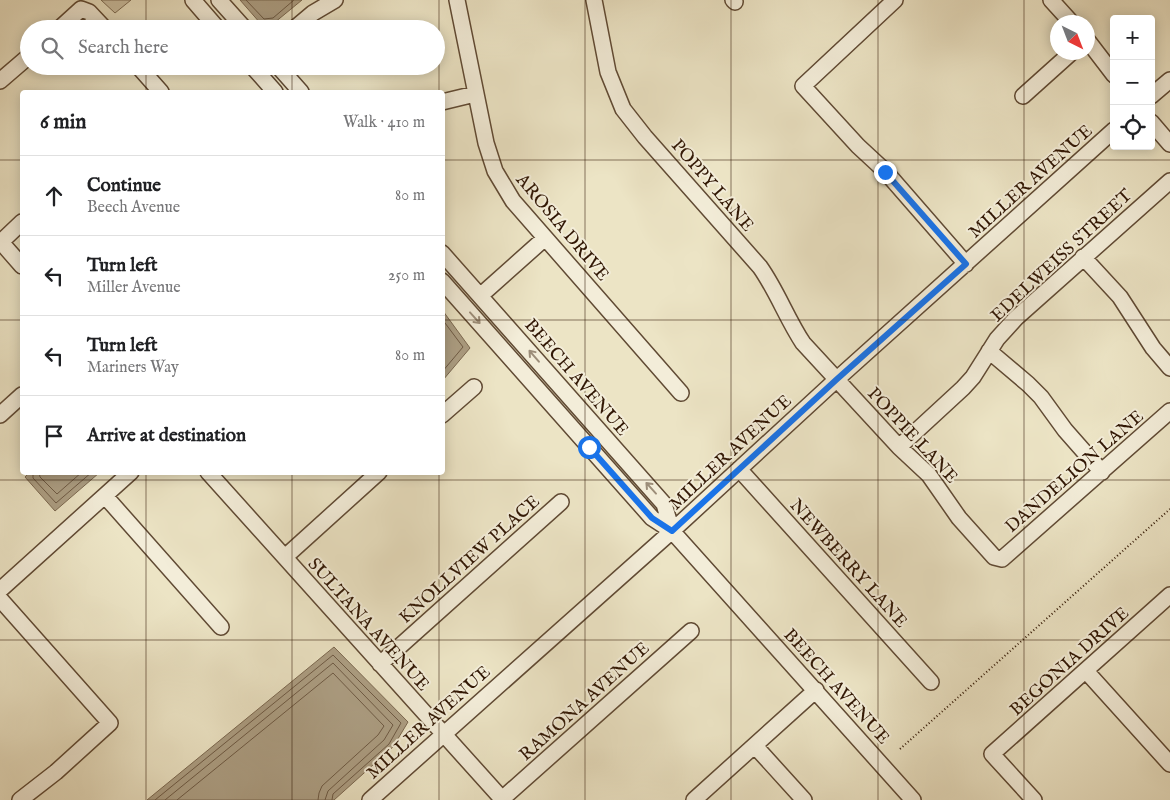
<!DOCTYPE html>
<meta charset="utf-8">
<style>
:root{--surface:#fff;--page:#f6f6f6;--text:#202124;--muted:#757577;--line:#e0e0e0}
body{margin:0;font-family:"IM FELL English",serif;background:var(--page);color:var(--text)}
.controls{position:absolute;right:15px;top:15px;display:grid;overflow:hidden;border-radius:5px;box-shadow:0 2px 12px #0003}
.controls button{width:45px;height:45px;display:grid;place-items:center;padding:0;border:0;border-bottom:1px solid var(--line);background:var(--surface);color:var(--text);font:25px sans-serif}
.compass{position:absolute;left:1050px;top:15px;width:45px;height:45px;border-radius:50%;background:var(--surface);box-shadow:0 2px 12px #0003;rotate:138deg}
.stop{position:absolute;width:15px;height:15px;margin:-11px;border:4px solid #1a73e8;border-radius:50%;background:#fff}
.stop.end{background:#1a73e8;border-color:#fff;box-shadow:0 1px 5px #0008}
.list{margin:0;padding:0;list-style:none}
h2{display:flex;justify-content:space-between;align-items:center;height:65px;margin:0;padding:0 20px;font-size:21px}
h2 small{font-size:16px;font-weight:400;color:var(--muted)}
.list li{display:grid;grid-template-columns:32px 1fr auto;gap:15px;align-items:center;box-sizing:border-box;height:80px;padding:0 20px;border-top:1px solid var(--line)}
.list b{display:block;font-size:19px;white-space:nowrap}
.list p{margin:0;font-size:16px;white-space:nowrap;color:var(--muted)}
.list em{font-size:16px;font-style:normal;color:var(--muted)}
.icon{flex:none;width:28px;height:28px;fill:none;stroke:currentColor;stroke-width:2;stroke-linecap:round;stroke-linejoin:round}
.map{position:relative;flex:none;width:1170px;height:800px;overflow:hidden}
.search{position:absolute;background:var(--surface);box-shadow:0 2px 12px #0003;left:20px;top:20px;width:425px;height:55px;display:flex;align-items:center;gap:12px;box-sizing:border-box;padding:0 18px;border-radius:28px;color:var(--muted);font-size:19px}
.panel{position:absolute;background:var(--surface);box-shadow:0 2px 12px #0003;left:20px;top:90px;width:425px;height:385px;border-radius:5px}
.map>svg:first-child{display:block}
</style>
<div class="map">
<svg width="1170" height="800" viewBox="0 0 1170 800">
<rect width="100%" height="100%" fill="#ece4c5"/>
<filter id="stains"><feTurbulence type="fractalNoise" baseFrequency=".004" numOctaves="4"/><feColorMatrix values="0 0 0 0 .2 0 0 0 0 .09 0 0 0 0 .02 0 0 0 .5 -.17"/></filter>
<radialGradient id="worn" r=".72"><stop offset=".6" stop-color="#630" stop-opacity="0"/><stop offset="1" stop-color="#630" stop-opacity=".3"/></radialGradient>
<path fill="#ccc1a4" stroke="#7e6c54" d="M101 0H131L115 13Z"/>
<path fill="#ac9e83" stroke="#7b6850" d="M240 0H302L274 23 261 24Z
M443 311 470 348 443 380 442 311Z
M30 472H99V473L55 511 25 477Z
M334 647 408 722 393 747 334 800H147Z"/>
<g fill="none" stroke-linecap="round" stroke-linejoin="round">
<path stroke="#6e5a44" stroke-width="1" d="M246 0 264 19 273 18 294 0
M442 319 463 347 442 372
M33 472V478L56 503 92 472
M39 472 40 477 57 494 82 472
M155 800 333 655 401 723 389 744 333 794 332 800
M165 800 333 663 393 725 384 740 328 791 325 800
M177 800 333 673 384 726 378 735 322 786 319 793 318 800"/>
<g stroke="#604a34" stroke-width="18">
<path id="minor" d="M193 0 218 29
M219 0 245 29
M457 0 486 143 495 171 513 201 681 393
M594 0 608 72 623 109 645 137 760 267C777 291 787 319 803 343L899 447 929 475 959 518 994 557 1002 559 1170 411
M733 0 735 2
M895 0 803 86 858 146 885 171 966 264
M1051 0 1071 22
M59 29 81 9 89 12 105 29
M294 29 313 13 335 0
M1088 41 1114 75
M138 66 161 92
M252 66 275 92
M278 66 301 92
M0 81 29 56
M1023 96 1072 52
M1151 96 1170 80
M442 102 475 94
M1151 122 1170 144
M0 241 22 266
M1 242 22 222
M442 253 664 504 672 531
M1083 257 1120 297 1153 348 1170 368
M442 281 652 518 672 531 913 800
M480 296 545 238
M989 351 1028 384 1041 397 1065 430 1102 472
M0 415 22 395
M442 415 474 387
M899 447 963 388 973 377 997 339 1016 318 1170 181
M739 469 931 682
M208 472 503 800
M105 496 221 627
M285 557 379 472
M0 590 131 472
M0 599 110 723 56 772 20 800
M380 664 561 502
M1086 671 1170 764
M755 746 804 800
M502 799 691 631
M370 800 672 531 836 380 1114 130
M694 800 816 690
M1034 800 992 754 1170 595"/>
</g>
<path stroke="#311704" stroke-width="2" stroke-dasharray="1 2.5" stroke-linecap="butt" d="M900 749 1170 509"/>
<use href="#minor" stroke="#f3edd9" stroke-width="15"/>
</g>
<defs><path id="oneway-shaft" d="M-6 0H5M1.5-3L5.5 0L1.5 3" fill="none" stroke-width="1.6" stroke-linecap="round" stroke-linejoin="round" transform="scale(1.25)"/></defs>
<g stroke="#9c8d79">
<use href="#oneway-shaft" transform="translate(475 318) rotate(48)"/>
<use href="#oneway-shaft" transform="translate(534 356) rotate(-131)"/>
<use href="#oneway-shaft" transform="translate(651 488) rotate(-132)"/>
</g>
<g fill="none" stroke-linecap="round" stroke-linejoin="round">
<path stroke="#1a73e8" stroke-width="6" d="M589 447 652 518 672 531 836 380 966 264 885 172"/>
</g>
<path fill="none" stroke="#311704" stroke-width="1" stroke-opacity="0.55" d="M146 0V29M292 0V29M439 0V92M585 0V800M731 0V800M878 0V800M1024 0V800M146 66V92M292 66V92M0 160H22M442 160H1170M0 320H22M442 320H1170M146 472V800M292 472V800M439 472V800M0 480H1170M0 640H1170"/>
<g text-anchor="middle" stroke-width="4" stroke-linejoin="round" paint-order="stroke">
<g font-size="18" fill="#311704" stroke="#f3edd9">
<text transform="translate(1030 181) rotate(-42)" y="6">MILLER AVENUE</text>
<text transform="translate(713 185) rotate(49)" y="6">POPPY LANE</text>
<text transform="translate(563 227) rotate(50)" y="6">AROSIA DRIVE</text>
<text transform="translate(1061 255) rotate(-43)" y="6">EDELWEISS STREET</text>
<text transform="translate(577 377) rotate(49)" y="6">BEECH AVENUE</text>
<text transform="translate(913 435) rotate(47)" y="6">POPPIE LANE</text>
<text transform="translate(730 452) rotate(-43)" y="6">MILLER AVENUE</text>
<text transform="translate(1074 471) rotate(-41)" y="6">DANDELION LANE</text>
<text transform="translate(469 559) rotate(-42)" y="6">KNOLLVIEW PLACE</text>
<text transform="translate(849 563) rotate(48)" y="6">NEWBERRY LANE</text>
<text transform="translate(369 624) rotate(48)" y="6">SULTANA AVENUE</text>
<text transform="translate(1069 661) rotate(-42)" y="6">BEGONIA DRIVE</text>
<text transform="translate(837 686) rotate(48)" y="6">BEECH AVENUE</text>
<text transform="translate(584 701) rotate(-42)" y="6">RAMONA AVENUE</text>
<text transform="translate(428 722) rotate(-42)" y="6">MILLER AVENUE</text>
</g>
</g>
<rect width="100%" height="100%" filter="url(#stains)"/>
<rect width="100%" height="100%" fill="url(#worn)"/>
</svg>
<div class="controls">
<button>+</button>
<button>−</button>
<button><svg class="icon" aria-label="locate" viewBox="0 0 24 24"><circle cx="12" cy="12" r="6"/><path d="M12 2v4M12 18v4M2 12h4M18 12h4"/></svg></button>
</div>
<svg class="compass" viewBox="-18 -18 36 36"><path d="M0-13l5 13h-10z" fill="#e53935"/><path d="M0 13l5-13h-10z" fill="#757577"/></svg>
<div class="stop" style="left:589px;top:447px"></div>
<div class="stop end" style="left:885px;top:172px"></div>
<div class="search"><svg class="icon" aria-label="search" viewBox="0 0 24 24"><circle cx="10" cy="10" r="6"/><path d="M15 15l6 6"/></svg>Search here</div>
<section class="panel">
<h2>6 min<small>Walk · 410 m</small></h2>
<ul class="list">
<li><svg class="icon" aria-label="ahead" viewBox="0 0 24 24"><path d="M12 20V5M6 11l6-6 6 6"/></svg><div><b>Continue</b><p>Beech Avenue</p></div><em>80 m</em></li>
<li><svg class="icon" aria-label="left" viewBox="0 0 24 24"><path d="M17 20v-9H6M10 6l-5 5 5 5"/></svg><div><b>Turn left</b><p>Miller Avenue</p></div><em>250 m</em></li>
<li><svg class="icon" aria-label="left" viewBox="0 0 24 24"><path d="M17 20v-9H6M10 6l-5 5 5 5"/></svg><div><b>Turn left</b><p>Mariners Way</p></div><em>80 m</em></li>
<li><svg class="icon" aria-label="arrive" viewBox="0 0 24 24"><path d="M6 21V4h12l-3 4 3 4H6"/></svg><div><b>Arrive at destination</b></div></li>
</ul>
</section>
</div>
